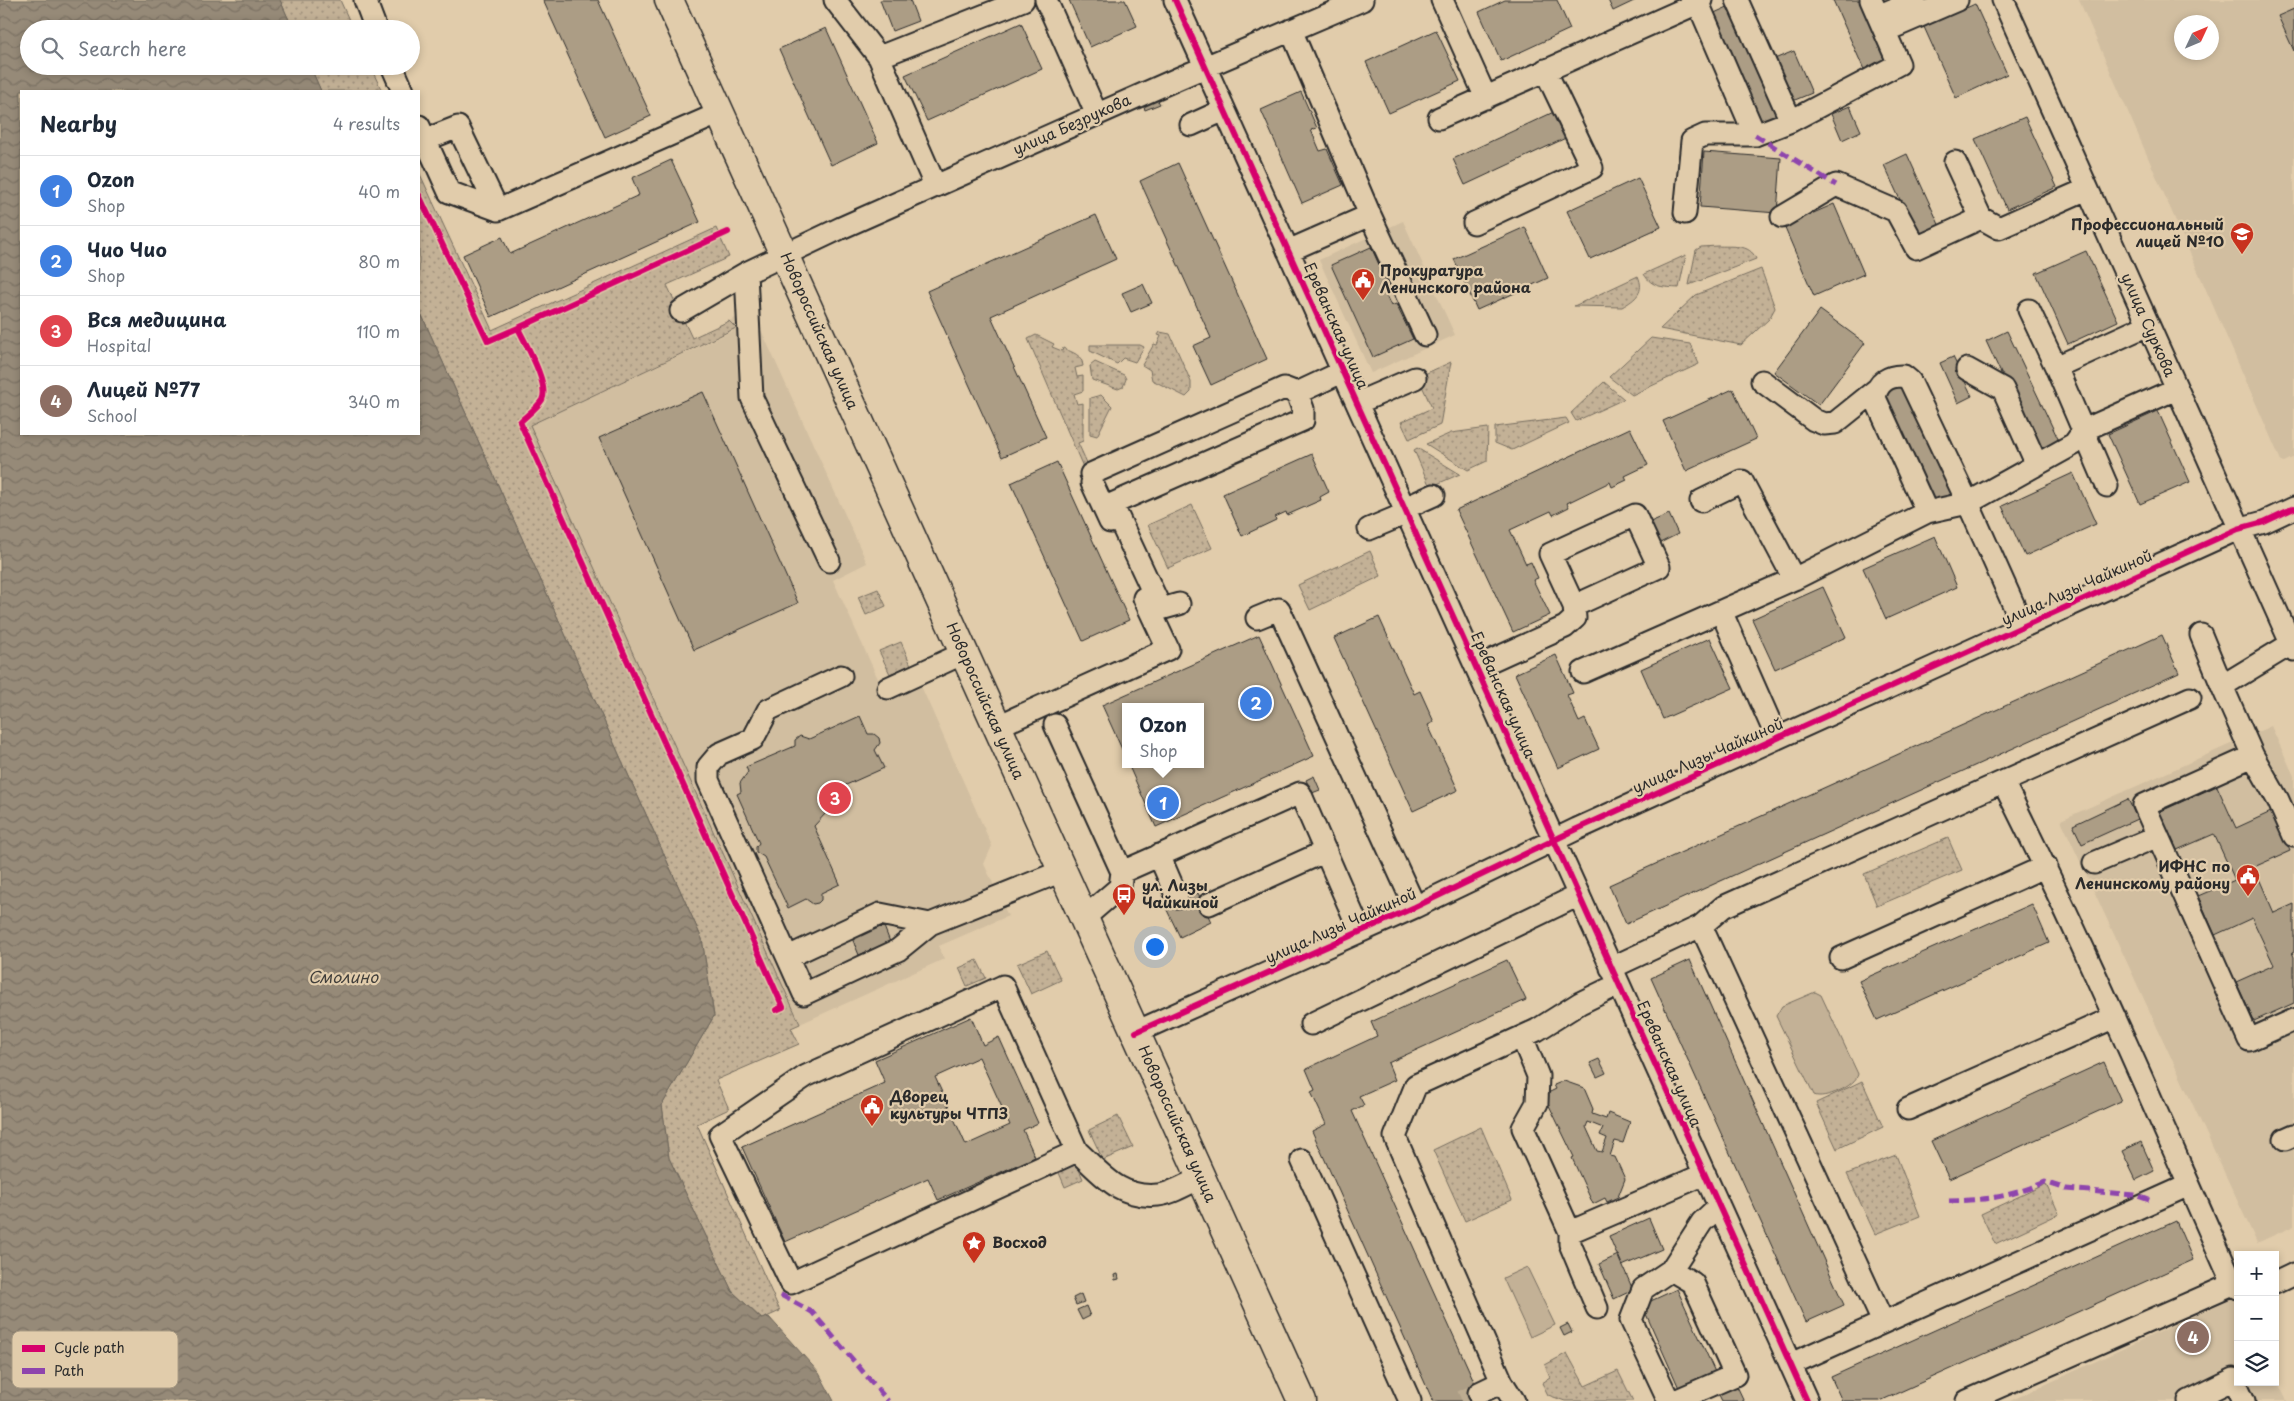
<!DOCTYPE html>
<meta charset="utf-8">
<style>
:root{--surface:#fff;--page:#f6f6f7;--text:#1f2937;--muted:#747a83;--line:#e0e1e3;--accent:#c8321e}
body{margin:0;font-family:"Playpen Sans",sans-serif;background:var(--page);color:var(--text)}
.controls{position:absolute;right:15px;bottom:15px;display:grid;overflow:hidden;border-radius:0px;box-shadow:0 2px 8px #0003}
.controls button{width:45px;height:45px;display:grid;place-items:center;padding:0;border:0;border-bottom:1px solid var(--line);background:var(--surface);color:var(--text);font:25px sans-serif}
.compass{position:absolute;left:2174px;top:15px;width:45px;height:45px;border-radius:50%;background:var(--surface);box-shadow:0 2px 8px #0003;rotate:46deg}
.you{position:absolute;left:1154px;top:946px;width:18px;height:18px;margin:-12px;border:4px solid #fff;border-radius:50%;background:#1a73e8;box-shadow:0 0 0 8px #1a73e833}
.badge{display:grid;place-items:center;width:32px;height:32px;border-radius:50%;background:var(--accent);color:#fff;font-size:16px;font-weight:700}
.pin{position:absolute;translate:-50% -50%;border:2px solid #fff;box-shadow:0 1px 5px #0006}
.popup{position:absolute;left:1122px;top:703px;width:82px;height:65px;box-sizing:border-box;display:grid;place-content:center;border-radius:0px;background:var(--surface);filter:drop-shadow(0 1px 4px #0005);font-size:16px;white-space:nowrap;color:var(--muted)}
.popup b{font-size:19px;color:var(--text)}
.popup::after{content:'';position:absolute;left:50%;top:100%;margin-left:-10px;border:10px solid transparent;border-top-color:var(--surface)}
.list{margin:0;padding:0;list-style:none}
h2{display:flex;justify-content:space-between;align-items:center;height:65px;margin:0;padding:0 20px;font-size:21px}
h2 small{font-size:16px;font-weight:400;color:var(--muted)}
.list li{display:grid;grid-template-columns:32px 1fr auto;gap:15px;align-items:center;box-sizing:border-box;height:70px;padding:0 20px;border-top:1px solid var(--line)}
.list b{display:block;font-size:19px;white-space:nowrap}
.list p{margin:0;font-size:16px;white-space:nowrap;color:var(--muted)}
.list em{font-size:16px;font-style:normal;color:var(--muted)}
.icon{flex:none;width:28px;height:28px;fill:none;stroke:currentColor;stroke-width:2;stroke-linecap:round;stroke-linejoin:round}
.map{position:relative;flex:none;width:2294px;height:1401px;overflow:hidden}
.search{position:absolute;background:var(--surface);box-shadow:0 2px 8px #0003;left:20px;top:20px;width:400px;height:55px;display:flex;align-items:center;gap:12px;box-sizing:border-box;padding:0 18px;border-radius:28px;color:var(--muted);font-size:19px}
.panel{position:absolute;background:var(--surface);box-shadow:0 2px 8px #0003;left:20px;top:90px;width:400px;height:345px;border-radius:0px}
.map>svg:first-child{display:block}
</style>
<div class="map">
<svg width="2294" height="1401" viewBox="0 0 2294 1401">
<defs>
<pattern id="grass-dots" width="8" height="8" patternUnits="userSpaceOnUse" patternTransform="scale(1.25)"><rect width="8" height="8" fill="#c3b196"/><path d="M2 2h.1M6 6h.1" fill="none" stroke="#9f907b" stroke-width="1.8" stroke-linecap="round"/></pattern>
<pattern id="water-waves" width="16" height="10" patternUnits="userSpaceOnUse" patternTransform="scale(1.25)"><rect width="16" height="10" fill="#968a78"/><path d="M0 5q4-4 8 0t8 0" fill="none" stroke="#7b7163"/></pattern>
</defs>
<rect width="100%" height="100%" fill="#e1ccab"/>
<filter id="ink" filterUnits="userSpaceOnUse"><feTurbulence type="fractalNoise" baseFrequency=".02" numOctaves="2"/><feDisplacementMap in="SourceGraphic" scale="10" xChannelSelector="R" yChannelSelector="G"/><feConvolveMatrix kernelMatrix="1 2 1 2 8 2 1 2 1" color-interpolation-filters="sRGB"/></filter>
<g filter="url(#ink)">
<path fill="#d1bea0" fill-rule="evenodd" d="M2079 0H2294V457L2282 463ZM2182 22H2212V52H2182Z
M1403 221 1455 335 1371 373 1319 260Z
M752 310 867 563 833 580 888 701 921 686 992 846 984 864 1008 916 939 946 944 959 800 1024 529 425 733 331 729 321Z
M2271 726 2294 776V1226L2257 1243 2061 820Z
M2237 1296 2238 1382H2275V1377L2287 1401H2010Z"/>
<path fill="url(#grass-dots)" stroke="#776e60" d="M280 0H340L353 29H293Z
M310 66H370L382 91H321Z
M419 172 492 330 716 228 729 257 667 285 692 338 729 321 736 328 530 425 800 1024 791 1028 799 1044 716 1080 729 1109 697 1124 780 1311 762 1319 732 1291 669 1158 662 1105 714 1016 702 939 419 309Z
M1717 246C1731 247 1750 243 1756 259L1689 285 1696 250 1701 247Z
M1686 255 1679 288C1664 287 1652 288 1644 274Z
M1761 269 1775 308 1769 319 1741 345 1660 329 1696 295Z
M1638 276C1645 292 1636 299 1622 307L1574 306Z
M1160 332 1170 334 1191 382V392L1186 397 1152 380 1150 370 1142 365 1154 344 1157 345 1161 336 1158 335Z
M1036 335 1054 344 1052 347 1062 351 1063 348C1073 353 1082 354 1083 366L1075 368 1077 377 1083 376V391L1074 394 1077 404 1083 403V441L1078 443 1088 465 1083 467 1028 339Z
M1651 338 1690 344 1699 364 1632 395 1609 377Z
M1090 345H1140L1144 347 1135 362 1123 358 1117 364 1090 351Z
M1095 362 1124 375 1126 379 1123 387 1118 389 1092 380 1090 366Z
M1451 362 1440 425 1409 439 1401 422 1432 408 1418 377Z
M1604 382 1624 399 1576 421 1571 413Z
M1101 395 1112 406 1097 436 1090 434V398Z
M1566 418 1569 423 1512 450 1495 443V427Z
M1488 428 1487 461 1468 470 1426 444 1451 433Z
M1417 448 1460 474 1430 487 1414 450Z
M1192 505 1212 548 1168 568 1148 525Z
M1370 551 1381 576 1310 610 1298 585Z
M878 589 886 606 866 615 858 597Z
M901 642 911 665 890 674 879 651Z
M1948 838 1962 870 1877 906 1864 874Z
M1047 951 1061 980 1031 994 1017 964Z
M977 960 986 978 967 986 959 968Z
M1862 1081 1883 1127 1837 1149 1816 1103Z
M1118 1116 1133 1147 1103 1160 1089 1130Z
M1481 1127 1512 1200 1465 1221 1433 1150Z
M1896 1155 1920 1216 1875 1234 1847 1174Z
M1075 1160 1083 1179 1065 1187 1057 1168Z
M2046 1184 2059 1214 1995 1244 1981 1214Z
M1567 1353 1585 1386 1618 1371 1633 1401H1565L1548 1395 1542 1383 1550 1378 1545 1365Z"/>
<path fill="#c3b196" stroke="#776e60" d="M1815 992 1821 995 1858 1074C1856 1086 1824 1100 1814 1095L1776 1016 1782 1006Z
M1527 1267 1555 1325 1530 1337 1503 1278Z"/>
<path fill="url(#water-waves)" stroke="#6b6459" d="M0 0H280L293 29H29V66H310L321 91H21V434H419V309L702 939 714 1016 662 1105 669 1158 732 1291 761 1319 769 1317 819 1373 834 1401H0Z"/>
<path fill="#ac9d85" stroke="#2b2b2b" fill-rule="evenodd" d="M543 0H598L651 116 605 137Z
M880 0H910L918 21 892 31Z
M1069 0H1125L1137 26 1090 47Z
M1505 0H1557L1570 29 1501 61 1479 12Z
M1608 0H1636L1613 11Z
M1833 0H1859L1888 64 1866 74Z
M1975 4 2007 74 1956 98 1924 27Z
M1732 5 1781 115 1758 125 1710 15Z
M2294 9V51L2278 16Z
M1021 23 1042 69 927 121 905 75Z
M826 28 878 143 831 165 779 49Z
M1436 30 1460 81 1389 113 1366 62Z
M1794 51 1812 93 1790 102 1772 60Z
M1301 92 1317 128 1311 130 1320 151 1327 149 1343 185 1302 203 1261 110Z
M1157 99 1160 104 1145 110 1143 105Z
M1850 106 1861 131 1842 140 1831 114Z
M1558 110 1570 136 1465 185 1453 159Z
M2025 117 2057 187 2007 209 1975 139Z
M1704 152 1781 158 1777 213 1700 207Z
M1907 154 1942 231 1919 241 1884 165Z
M671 160 700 222 491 317 463 255 502 237 510 254 639 195 632 178Z
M1178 163 1267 359 1211 385 1193 346 1211 338 1140 181Z
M1638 178 1661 227 1590 259 1567 211Z
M1834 204 1864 274 1814 296 1784 226Z
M1096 215 1116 259 991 316 1046 437 1002 457 927 291Z
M1525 227 1548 278 1477 310 1454 259Z
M1371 247 1387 282 1381 285 1391 306 1396 304 1413 339 1373 357 1331 265Z
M2086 251 2118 321 2068 344 2036 273Z
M1143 284 1152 303 1131 312 1122 293Z
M1820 310 1865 343 1819 405 1774 372Z
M2007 331 2059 441 2037 451 1986 341Z
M1953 357 1972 396 1958 403 1940 363Z
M1904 383 1953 493 1930 503 1881 394Z
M1733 389 1756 439 1686 471 1663 421Z
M703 392 798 603 694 650 599 438Z
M2158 411 2190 482 2140 504 2108 434Z
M1630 428 1648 465 1625 476 1627 480 1612 487 1610 482 1567 503 1569 507 1553 515 1551 511 1510 530 1526 564 1531 562 1538 578 1533 580 1550 615 1513 632 1456 510Z
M1312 454 1329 492 1320 497 1321 500 1287 515 1286 512 1275 517 1276 520 1242 536 1223 494Z
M1057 462 1129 620 1083 641 1011 483Z
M2073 473 2096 524 2025 556 2002 506Z
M1669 514 1678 534 1658 544 1648 523Z
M1935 536 1957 587 1886 619 1863 568Z
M1823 587 1846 637 1775 669 1752 619Z
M1379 617 1414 694 1420 691 1434 722 1428 725 1458 790 1413 811 1334 638Z
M1259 635 1314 756 1156 827 1128 764H1200V707H1126V758L1102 705Z
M2162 635 2179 673 1626 924 1609 885Z
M1710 638 1733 688 1663 719 1641 669Z
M1556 655 1573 693 1567 695 1579 722 1585 719 1599 749 1558 768 1515 674Z
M860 716 868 734H874L879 738 880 743 875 750 884 768 826 794V813L814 826 840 884 821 893V900L818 903 813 904 806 899 788 908 764 857 756 852V847L759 843 737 794 741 792 740 783 748 772 746 767 795 746V740L800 736 809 739Z
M1314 776 1320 790 1312 793 1306 780Z
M2217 786 2236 828 2273 811 2290 851 2254 867 2274 913 2294 904V951L2292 952 2294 957V1003L2254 1021 2236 982 2274 965 2252 918 2215 935 2198 896 2235 880 2214 834 2177 850 2159 812Z
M2128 799 2137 819 2082 844 2073 825Z
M1198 893 1211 922 1180 937 1166 908Z
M2032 904 2049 943 1877 1020 1859 981Z
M883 924 890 942 859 955 852 938Z
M1507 960 1526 1000 1388 1063 1395 1080 1359 1096 1364 1105 1352 1111 1483 1401H1433L1312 1131 1326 1124 1311 1092 1315 1090 1306 1069 1377 1036 1371 1022Z
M1690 960 1844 1305 1806 1322 1651 978Z
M971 1017 983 1045 999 1037 1038 1123 1023 1130 1035 1157 938 1200 928 1178 785 1242 742 1147 885 1083 875 1060ZM979 1057 1010 1125 966 1145 935 1077Z
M1599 1059 1606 1073 1597 1077 1590 1063Z
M2104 1062 2121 1101 1949 1179 1931 1141Z
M1564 1081 1584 1088 1593 1109 1592 1114 1606 1119 1608 1113 1630 1122 1623 1143 1615 1141 1610 1156 1615 1157 1625 1179 1618 1197 1607 1202 1605 1198 1593 1204 1572 1158 1574 1157 1544 1095 1556 1089 1554 1085ZM1588 1122 1603 1128 1600 1135 1607 1138 1602 1152 1597 1151 1586 1127Z
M2141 1142 2154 1171 2136 1180 2122 1151Z
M1649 1218 1662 1249 1622 1266 1609 1236Z
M2176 1221 2193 1260 1880 1401H1842L1831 1377Z
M1618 1255 1633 1290 1614 1299 1599 1264Z
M1118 1274 1119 1279 1115 1280 1114 1275Z
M1677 1289 1715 1372 1679 1388 1642 1305Z
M1081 1294 1084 1302 1076 1305 1073 1298Z
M1086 1306 1090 1316 1082 1320 1077 1310Z
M1568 1324 1572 1332 1564 1336 1560 1328Z
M1736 1384 1744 1401H1722L1718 1393Z"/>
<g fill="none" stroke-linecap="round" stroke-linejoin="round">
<path stroke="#bdac91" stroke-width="21" stroke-dasharray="21 11" stroke-linecap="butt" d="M1462 1401 1479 1393"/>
<g stroke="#2b2b2b" stroke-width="25">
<path id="minor" d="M365 0 376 29
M835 0 879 57 1023 0
M1046 0 1097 115
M1175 0 1807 1401
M1442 0 1486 98
M1737 0 1791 121
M2003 0 2294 650
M1698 3 1755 135
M1878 16 1915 0
M1291 30 1370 215 1425 335
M1885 31 1957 0
M879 57 935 185
M392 66 403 91
M1439 118 1698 3 1701 0
M1191 125 1224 110
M419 126 449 192 498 210 720 113
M425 140 458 127 498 210
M1955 162 1981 218
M1685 213 1692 141 1705 135H1755L1791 121 1899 64 1871 0
M1782 217 1836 185 1896 211 1916 248 1981 218 1999 228 2087 189
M1474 223 1592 168 1545 70
M1288 251 1370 215
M746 273 752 398 829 561
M2029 310 2056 367
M681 311 746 273 841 228 1177 79 1362 0
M1967 369 2003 389 2037 465
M1762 381 1814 420 1824 424 1835 423 1876 390
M1357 403 1415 378
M1091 474 1284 388 1297 393 1342 372
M1092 483 1110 522
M2107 486 2056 367 2148 325
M1701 501 1742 481 1794 579
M1405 508 1434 495
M1927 512 1875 398C1877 382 1889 375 1904 376L1910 381 1968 503 2023 626
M1369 529 1407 513
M1179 604 1161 609 1112 504 1303 420V409L1297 393
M1721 611 1777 738
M1257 618 1279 609 1415 907
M2201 635 2222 686
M2291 644 2222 686 2253 756 2278 800 2294 836
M1477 667 1565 627 1575 618 1574 606 1550 554 1635 515 1659 567 1574 606
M1583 672 1794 579 1927 512 1968 503 2074 444 2084 430 2176 389
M841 676 768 710 753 739 719 754 708 767V780L804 994 898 950 930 924 1062 871
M888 688 964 653
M1055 725 1122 872 1300 793 1360 931
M996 727 1168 649 1144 598
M2253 756 2144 805 2249 1040 2294 1020
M2003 782C2086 946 2158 1116 2233 1284
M1159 855 1177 897
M2094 863 2158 836
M1209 904 1326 851
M1084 918 1120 887 1122 872
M1701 926 1883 1322
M788 957 880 914 930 924
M1841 958 2046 866
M1611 968 1701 926 1723 907 2190 698
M1311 1024 1579 895
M1136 1032 1415 907 1577 829 2238 529 2264 522 2294 508
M1522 1037 1538 1076 1537 1103 1523 1128 1570 1232V1244L1597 1308
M1908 1109 2115 1017
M2285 1139 2294 1135
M1077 1151 1003 986 806 1076 720 1135 791 1283 1077 1151C1103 1175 1120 1199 1158 1195 1172 1194 1188 1183 1201 1178
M1302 1160 1410 1401
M1570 1232 1705 1174
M2275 1283 2294 1274
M1791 1364 2189 1185
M1479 1393 1502 1382
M1514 1401 1502 1382 1395 1137 1416 1085 1537 1030 1580 1003 1619 984
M1669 1401 1631 1320 1643 1289 1671 1270
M1675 1401 1735 1375 1693 1283 1671 1270 1702 1222 1719 1206
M1967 1401 2233 1284 2238 1288
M2189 1401 2234 1379 2244 1401"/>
</g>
<g stroke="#2b2b2b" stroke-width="31">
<path id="major" d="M669 0 1302 1401"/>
</g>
<use href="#minor" stroke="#e1ccab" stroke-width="21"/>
<use href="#major" stroke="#e1ccab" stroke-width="28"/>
<path stroke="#8e44ad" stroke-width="5" stroke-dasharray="10 5" stroke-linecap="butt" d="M1755 135 1836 185
M1949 1201C1987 1200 2010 1197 2045 1182L2066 1189 2135 1195 2152 1201
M781 1295 812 1312 888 1401"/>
<g stroke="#e1ccab" stroke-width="9">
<path id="cycleway" d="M1175 0 1807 1401
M419 195 488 341 518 328C525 343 550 385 542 400 537 408 527 415 520 422L783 1007 776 1010
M518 328 728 232
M1136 1032 1415 907 1577 829 2238 529 2264 522 2294 508"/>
</g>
<use href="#cycleway" stroke="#d6006c" stroke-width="6"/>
</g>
</g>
<defs>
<g id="university-pin" transform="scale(1.25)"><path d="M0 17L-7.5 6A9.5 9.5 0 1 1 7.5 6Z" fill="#c8321e" stroke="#e1ccab"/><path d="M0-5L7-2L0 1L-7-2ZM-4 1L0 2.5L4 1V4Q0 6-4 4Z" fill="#fff"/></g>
<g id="civic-pin" transform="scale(1.25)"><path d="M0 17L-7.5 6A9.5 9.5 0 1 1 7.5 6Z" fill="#c8321e" stroke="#e1ccab"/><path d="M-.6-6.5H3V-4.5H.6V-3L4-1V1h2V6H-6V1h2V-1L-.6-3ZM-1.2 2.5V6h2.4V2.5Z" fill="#fff"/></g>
<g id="bus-pin" transform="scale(1.25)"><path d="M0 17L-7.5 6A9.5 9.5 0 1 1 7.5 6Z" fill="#c8321e" stroke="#e1ccab"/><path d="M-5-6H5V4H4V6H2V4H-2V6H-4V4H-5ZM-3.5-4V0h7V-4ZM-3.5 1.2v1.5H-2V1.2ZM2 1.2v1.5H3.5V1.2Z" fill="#fff"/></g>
<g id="sight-pin" transform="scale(1.25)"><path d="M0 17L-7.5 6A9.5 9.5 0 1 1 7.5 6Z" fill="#c8321e" stroke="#e1ccab"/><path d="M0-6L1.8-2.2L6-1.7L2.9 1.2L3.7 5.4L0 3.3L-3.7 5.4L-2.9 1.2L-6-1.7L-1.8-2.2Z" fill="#fff"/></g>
</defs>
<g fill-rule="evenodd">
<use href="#university-pin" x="2242" y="234"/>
<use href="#civic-pin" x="1363" y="280"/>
<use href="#civic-pin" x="2248" y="876"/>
<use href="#bus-pin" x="1124" y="895"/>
<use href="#civic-pin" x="872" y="1106"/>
<use href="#sight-pin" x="974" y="1243"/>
</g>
<g text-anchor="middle" stroke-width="4.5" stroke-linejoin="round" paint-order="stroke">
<g font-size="15" fill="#2b2b2b" stroke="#e1ccab">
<text transform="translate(1072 125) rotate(-24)" y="5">улица Безрукова</text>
<text transform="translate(2148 325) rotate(66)" y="5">улица Суркова</text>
<text transform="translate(1336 326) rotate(66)" y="5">Ереванская улица</text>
<text transform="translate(819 331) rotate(66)" y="5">Новороссийская улица</text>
<text transform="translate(2077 588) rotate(-24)" y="5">улица Лизы Чайкиной</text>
<text transform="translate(1503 695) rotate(66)" y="5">Ереванская улица</text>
<text transform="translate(985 701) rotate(66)" y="5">Новороссийская улица</text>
<text transform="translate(1708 756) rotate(-24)" y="5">улица Лизы Чайкиной</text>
<text transform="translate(1341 926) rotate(-24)" y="5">улица Лизы Чайкиной</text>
<text transform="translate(1669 1064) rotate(66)" y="5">Ереванская улица</text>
<text transform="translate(1177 1124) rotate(66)" y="5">Новороссийская улица</text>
</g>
<g font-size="15" font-weight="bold" fill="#2b2b2b" stroke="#e1ccab" text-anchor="start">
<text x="2224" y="230" text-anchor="end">Профессиональный<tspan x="2224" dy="17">лицей №10</tspan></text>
<text x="1380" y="276">Прокуратура<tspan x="1380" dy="17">Ленинского района</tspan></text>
<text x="2230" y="872" text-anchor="end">ИФНС по<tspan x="2230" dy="17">Ленинскому району</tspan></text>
<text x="1142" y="891">ул. Лизы<tspan x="1142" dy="17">Чайкиной</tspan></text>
<text x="890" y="1102">Дворец<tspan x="890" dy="17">культуры ЧТПЗ</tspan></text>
<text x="992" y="1248">Восход</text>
</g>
<g font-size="16" font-style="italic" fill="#403e3a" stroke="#e1ccab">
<text x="343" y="983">Смолино</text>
</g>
</g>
<rect x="12" y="1331" width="166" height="57" rx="8" fill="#e1ccab" stroke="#aa9c85" stroke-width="1"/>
<rect x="22" y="1345" width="23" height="7" fill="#d6006c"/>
<rect x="22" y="1368" width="23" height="6" fill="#8e44ad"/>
<g font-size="14" fill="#2b2b2b">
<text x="54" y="1353">Cycle path</text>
<text x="54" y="1376">Path</text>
</g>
</svg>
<div class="controls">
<button>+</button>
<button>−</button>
<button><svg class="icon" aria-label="layers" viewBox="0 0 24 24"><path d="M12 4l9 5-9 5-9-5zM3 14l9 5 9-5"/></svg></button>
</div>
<svg class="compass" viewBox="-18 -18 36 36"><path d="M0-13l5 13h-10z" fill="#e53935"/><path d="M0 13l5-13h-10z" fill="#747a83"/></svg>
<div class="you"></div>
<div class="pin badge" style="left:1163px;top:803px;background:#3f7fe0">1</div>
<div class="popup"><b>Ozon</b>Shop</div>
<div class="pin badge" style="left:1256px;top:703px;background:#3f7fe0">2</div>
<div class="pin badge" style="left:835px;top:798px;background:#e0444e">3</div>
<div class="pin badge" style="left:2193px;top:1337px;background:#8d6e63">4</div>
<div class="search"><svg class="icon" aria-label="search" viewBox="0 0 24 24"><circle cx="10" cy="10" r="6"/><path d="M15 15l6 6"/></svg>Search here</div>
<section class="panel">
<h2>Nearby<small>4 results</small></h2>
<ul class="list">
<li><span class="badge" style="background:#3f7fe0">1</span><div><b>Ozon</b><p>Shop</p></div><em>40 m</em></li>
<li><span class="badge" style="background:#3f7fe0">2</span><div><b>Чио Чио</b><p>Shop</p></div><em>80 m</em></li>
<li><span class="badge" style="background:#e0444e">3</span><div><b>Вся медицина</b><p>Hospital</p></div><em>110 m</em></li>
<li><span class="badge" style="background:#8d6e63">4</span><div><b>Лицей №77</b><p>School</p></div><em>340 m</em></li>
</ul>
</section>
</div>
